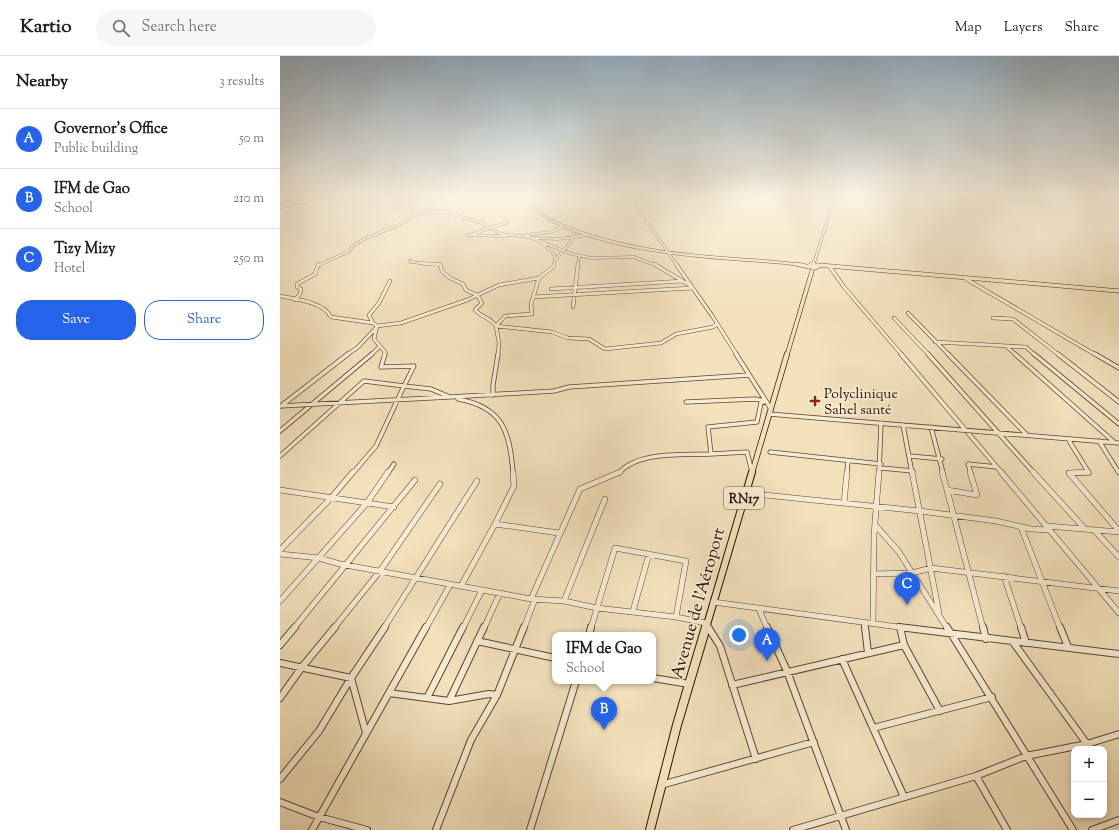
<!DOCTYPE html>
<meta charset="utf-8">
<style>
:root{--surface:#fff;--page:#f6f6f6;--text:#222;--muted:#767676;--line:#e0e0e0;--accent:#2563eb}
body{margin:0;font-family:"Sorts Mill Goudy",serif;background:var(--page);color:var(--text)}
.controls{position:absolute;right:12px;bottom:12px;display:grid;overflow:hidden;border-radius:8px;box-shadow:0 2px 6px #0003}
.controls button{width:36px;height:36px;display:grid;place-items:center;padding:0;border:0;border-bottom:1px solid var(--line);background:var(--surface);color:var(--text);font:20px sans-serif}
.you{position:absolute;left:459px;top:579px;width:14px;height:14px;margin:-10px;border:3px solid #fff;border-radius:50%;background:#1a73e8;box-shadow:0 0 0 6px #1a73e833}
.badge{display:grid;place-items:center;width:26px;height:26px;border-radius:50%;background:var(--accent);color:#fff;font-size:13px;font-weight:700}
.pin{position:absolute;translate:-50% -33px;filter:drop-shadow(0 1px 2px #0008)}
.pin::after{content:'';position:absolute;top:21px;width:14px;height:12px;background:inherit;clip-path:polygon(0 0,100% 0,50% 100%)}
.popup{position:absolute;left:272px;top:576px;width:104px;height:52px;box-sizing:border-box;display:grid;place-content:center;border-radius:8px;background:var(--surface);filter:drop-shadow(0 1px 3px #0005);font-size:13px;white-space:nowrap;color:var(--muted)}
.popup b{font-size:15px;color:var(--text)}
.popup::after{content:'';position:absolute;left:50%;top:100%;margin-left:-8px;border:8px solid transparent;border-top-color:var(--surface)}
.list{margin:0;padding:0;list-style:none}
h2{display:flex;justify-content:space-between;align-items:center;height:52px;margin:0;padding:0 16px;font-size:17px}
h2 small{font-size:13px;font-weight:400;color:var(--muted)}
.list li{display:grid;grid-template-columns:26px 1fr auto;gap:12px;align-items:center;box-sizing:border-box;height:60px;padding:0 16px;border-top:1px solid var(--line)}
.list b{display:block;font-size:15px;white-space:nowrap}
.list p{margin:0;font-size:13px;white-space:nowrap;color:var(--muted)}
.list em{font-size:13px;font-style:normal;color:var(--muted)}
.actions{display:flex;gap:8px;padding:12px 16px}
.actions a{flex:1;padding:9px 0;border:1px solid var(--accent);border-radius:16px;text-align:center;font-size:14px;color:var(--accent)}
.actions .main{background:var(--accent);color:#fff}
.icon{flex:none;width:22px;height:22px;fill:none;stroke:currentColor;stroke-width:2;stroke-linecap:round;stroke-linejoin:round}
.map{position:relative;flex:none;width:839px;height:774px;overflow:hidden}
header{display:flex;align-items:center;gap:24px;box-sizing:border-box;height:56px;padding:0 20px;background:var(--surface);border-bottom:1px solid var(--line)}
header strong{font-size:19px}
nav{display:flex;gap:22px;margin-inline-start:auto;font-size:14px}
.search{width:280px;height:36px;background:var(--page);display:flex;align-items:center;gap:10px;box-sizing:border-box;padding:0 14px;border-radius:22px;color:var(--muted);font-size:15px}
main{display:flex}
aside{flex:1;background:var(--surface)}
.map>svg:first-child{display:block}
</style>
<header>
<strong>Kartio</strong>
<div class="search"><svg class="icon" aria-label="search" viewBox="0 0 24 24"><circle cx="10" cy="10" r="6"/><path d="M15 15l6 6"/></svg>Search here</div>
<nav><a>Map</a><a>Layers</a><a>Share</a></nav>
</header>
<main>
<aside>
<h2>Nearby<small>3 results</small></h2>
<ul class="list">
<li><span class="badge">A</span><div><b>Governor's Office</b><p>Public building</p></div><em>50 m</em></li>
<li><span class="badge">B</span><div><b>IFM de Gao</b><p>School</p></div><em>210 m</em></li>
<li><span class="badge">C</span><div><b>Tizy Mizy</b><p>Hotel</p></div><em>250 m</em></li>
</ul>
<div class="actions"><a class="main">Save</a><a>Share</a></div>
</aside>
<div class="map">
<svg width="839" height="774" viewBox="0 0 839 774">
<rect width="100%" height="100%" fill="#f3e1bc"/>
<filter id="stains"><feTurbulence type="fractalNoise" baseFrequency=".005" numOctaves="4"/><feColorMatrix values="0 0 0 0 .2 0 0 0 0 .09 0 0 0 0 .02 0 0 0 .5 -.17"/></filter>
<radialGradient id="worn" r=".72"><stop offset=".6" stop-color="#630" stop-opacity="0"/><stop offset="1" stop-color="#630" stop-opacity=".3"/></radialGradient>
<g fill="none" stroke-linecap="round" stroke-linejoin="round">
<path stroke="#78634a" stroke-width="1" d="M0 153 55 139"/>
<g stroke="#5b452f" stroke-width="3">
<path id="minor-far4" d="M343 139 353 146 397 209
M192 178 228 166
M188 179 225 180
M246 179 271 176 283 170
M256 182 278 183 309 179
M261 186 274 198 275 204
M130 204 131 206 160 209
M532 208 535 204 555 139
M39 209 70 195 72 191 84 183 119 169 135 159 150 156H164L202 167 221 178 249 181 292 198 311 202 354 201 375 209
M274 209 275 204 290 187 294 177 293 174
M298 209 299 200"/>
</g>
<g stroke="#5b452f" stroke-width="4">
<path id="minor-far3" d="M144 208H160L162 215 170 222 183 228 186 234 197 239 202 247 195 254C201 261 211 262 216 270L272 276 288 282 309 283 325 293 381 287 396 278 433 271 437 268
M374 208 411 230
M396 208 433 261 457 299
M550 211 564 231 622 299
M686 223 816 299
M271 233 403 225
M0 240C15 243 44 246 51 261L93 267
M253 241 413 232
M15 244 20 238 21 233 17 231V228L35 218 38 209 41 208
M293 251 298 208
M628 257 669 299
M614 262 649 299
M713 262 733 263 779 299
M97 270 121 267 187 244 219 229 259 222 274 210V208
M655 286 746 291 755 299
M727 291 736 299
M66 299 77 292 96 272
M91 299 99 291
M104 299 105 296 94 283 97 270 93 267 89 259 99 247 110 225
M218 299 219 287 216 270 225 260 252 258 251 248 259 222"/>
</g>
<g stroke="#5b452f" stroke-width="5">
<path id="minor-far2" d="M105 298 101 311 134 310 124 330 151 333 170 341 274 335 289 331 469 319
M456 298 491 353
M621 298 722 417
M648 298 754 417
M668 298 747 379
M735 298 834 386
M754 298 839 368
M778 298 839 346
M815 298 839 312
M213 339V329L218 298
M178 343C223 351 230 376 233 417
M406 346 475 343 485 345
M0 350 169 341
M1 350 68 298
M489 358 839 387
M623 369 632 417
M651 371 663 417
M0 375 92 298
M788 383 809 417H789
M819 385 839 417
M490 396 601 408
M431 398 467 396 472 416
M0 400 84 325 124 330
M630 400 662 403
M601 412 633 415
M73 417 96 390 124 330
M108 417 114 408
M339 417C358 395 404 399 431 398L428 371 477 366 481 347 486 345
M567 417 568 405
M599 417 601 367
M691 417 688 408 717 411"/>
</g>
<g stroke="#5b452f" stroke-width="6">
<path id="minor-far1" d="M233 416 234 430 215 468 279 477
M632 416 659 557
M662 416 667 434
M690 416 697 439 667 434 703 572
M721 416 839 557
M753 416 805 473
M808 416 789 417 839 475
M0 434 114 451
M465 437 640 455 716 465 751 473 770 474
M564 447 567 416
M596 470 619 496 667 572
M767 470 839 476
M741 471 780 572
M814 474 839 501
M0 494 51 442 73 416
M0 498 39 502 60 508 251 543 284 545 317 552 396 561 426 567 429 572
M593 518 632 517 651 512 839 535
M724 520 741 572
M181 530 215 468
M251 543 300 433 340 416
M0 545 87 447 108 416
M284 545 325 443
M433 546 626 572
M479 553 487 572
M353 555 369 498
M584 566 585 572
M593 567 594 479 599 416
M14 572 135 424
M54 572 100 515 160 428
M104 572 197 425
M146 572 170 529
M183 572 202 534
M204 572 220 537
M244 572 255 543
M311 572 335 492 406 505 396 561"/>
</g>
<g stroke="#5b452f" stroke-width="8">
<path id="minor" d="M428 571 440 590 476 703
M487 571 507 615 566 774
M585 571 588 597
M619 571 839 598
M620 571 624 589 660 655
M667 571 793 774
M703 571 706 583
M741 571 746 587
M780 571 788 591
M309 579 311 571
M197 585 275 602
M733 586 807 688
M0 589 15 571
M562 603 624 741
M0 607 71 622 86 677
M373 622 409 628
M452 629 624 589
M109 637 169 645 204 571
M0 642 22 611 55 571
M147 642 183 571
M169 645 209 638 217 639
M593 672 712 641
M696 720 727 774
M0 723 39 675 71 622 105 571
M381 729 534 686
M0 746 39 761 87 774
M32 774 146 571
M156 774 191 684 217 639 244 571
M250 774 296 625
M513 774 696 720 746 700 807 688 839 678
M812 774 839 764"/>
</g>
<g stroke="#281100" stroke-width="3.5">
<path id="major-far4" d="M245 139C257 161 279 169 302 177 351 194 403 199 454 203 477 205 499 205 521 209
M531 209H534"/>
</g>
<g stroke="#281100" stroke-width="4.5">
<path id="major-far3" d="M516 208 530 211
M532 208 539 210 535 212 529 210Z
M538 209 839 235
M507 299 532 215"/>
</g>
<g stroke="#281100" stroke-width="6">
<path id="major-far2" d="M472 417 507 298"/>
</g>
<g stroke="#281100" stroke-width="8">
<path id="major-far1" d="M426 572 472 416"/>
</g>
<g stroke="#281100" stroke-width="10">
<path id="major" d="M370 774 397 669 426 571"/>
</g>
<use href="#minor-far4" stroke="#f7ecd3" stroke-width="2"/>
<use href="#minor-far3" stroke="#f7ecd3" stroke-width="3"/>
<use href="#minor-far2" stroke="#f7ecd3" stroke-width="3.5"/>
<use href="#minor-far1" stroke="#f7ecd3" stroke-width="5"/>
<use href="#minor" stroke="#f7ecd3" stroke-width="6"/>
<use href="#major-far4" stroke="#f3e1bc" stroke-width="2.5"/>
<use href="#major-far3" stroke="#f3e1bc" stroke-width="3.5"/>
<use href="#major-far2" stroke="#f3e1bc" stroke-width="4.5"/>
<use href="#major-far1" stroke="#f3e1bc" stroke-width="6"/>
<use href="#major" stroke="#f3e1bc" stroke-width="8"/>
</g>
<linearGradient id="sky" x2="0" y2="1"><stop stop-color="#91aabd"/><stop offset="0.56" stop-color="#faf2e1"/><stop offset="1" stop-color="#faf2e1" stop-opacity="0"/></linearGradient>
<rect width="839" height="248" fill="url(#sky)"/>
<path fill="#8f2418" stroke="#f7ecd3" stroke-width="1.5" d="M533 339h4v4h4v4h-4v4h-4v-4h-4v-4h4z"/>
<g text-anchor="middle" stroke-width="3.5" stroke-linejoin="round" paint-order="stroke">
<rect fill="#f7ecd3" stroke="#66533f" stroke-width="1" x="444" y="431" width="40" height="22" rx="3"/>
<g font-size="13" font-weight="bold" fill="#281100">
<text x="464" y="447">RN17</text>
</g>
<g font-size="14" fill="#281100" stroke="#f7ecd3" text-anchor="start">
<text x="544" y="342">Polyclinique<tspan x="544" dy="16">Sahel santé</tspan></text>
</g>
<g font-size="17" fill="#281100" stroke="#f7ecd3">
<text transform="translate(417 547) rotate(-74)" y="6">Avenue de l'Aéroport</text>
</g>
</g>
<rect width="100%" height="100%" filter="url(#stains)"/>
<rect width="100%" height="100%" fill="url(#worn)"/>
</svg>
<div class="controls">
<button>+</button>
<button>−</button>
</div>
<div class="you"></div>
<div class="pin badge" style="left:487px;top:605px">A</div>
<div class="pin badge" style="left:324px;top:674px">B</div>
<div class="popup"><b>IFM de Gao</b>School</div>
<div class="pin badge" style="left:627px;top:549px">C</div>
</div>
</main>
